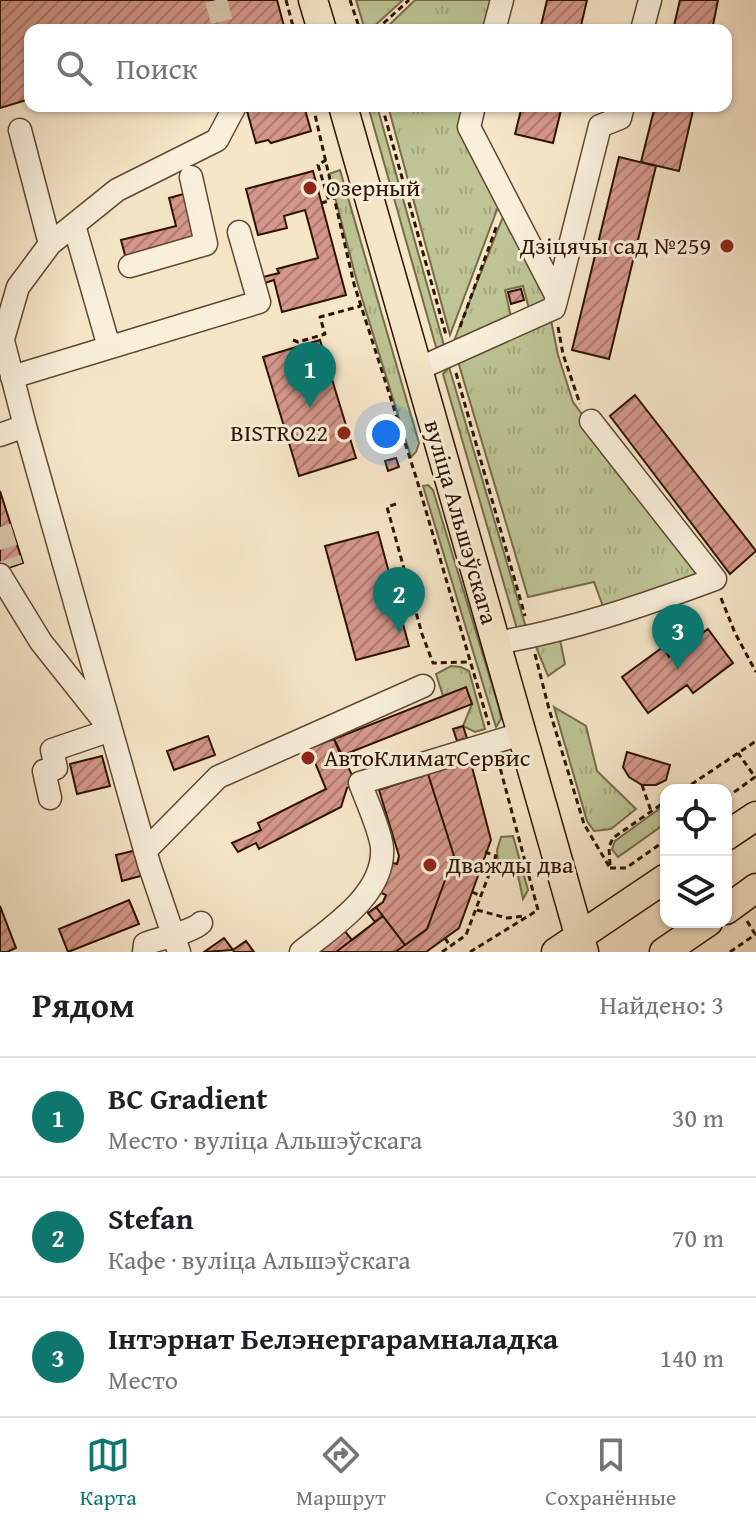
<!DOCTYPE html>
<html lang="ru">
<meta charset="utf-8">
<style>
:root{--surface:#fff;--page:#f2f2f2;--text:#202124;--muted:#757577;--line:#e0e0e0;--accent:#0f766e}
body{margin:0;font-family:"Gentium Book Plus",serif;background:var(--page);color:var(--text)}
.controls{position:absolute;right:24px;bottom:24px;display:grid;overflow:hidden;border-radius:16px;box-shadow:0 2px 6px #0004}
.controls button{width:72px;height:72px;display:grid;place-items:center;padding:0;border:0;border-bottom:2px solid var(--line);background:var(--surface);color:var(--text);font:40px sans-serif}
.you{position:absolute;left:386px;top:434px;width:28px;height:28px;margin:-20px;border:6px solid #fff;border-radius:50%;background:#1a73e8;box-shadow:0 0 0 12px #1a73e833}
.badge{display:grid;place-items:center;width:52px;height:52px;border-radius:50%;background:var(--accent);color:#fff;font-size:26px;font-weight:700}
.pin{position:absolute;translate:-50% -66px;filter:drop-shadow(0 2px 4px #0008)}
.pin::after{content:'';position:absolute;top:42px;width:28px;height:24px;background:inherit;clip-path:polygon(0 0,100% 0,50% 100%)}
.list{margin:0;padding:0;list-style:none}
h2{display:flex;justify-content:space-between;align-items:center;height:104px;margin:0;padding:0 32px;font-size:34px}
h2 small{font-size:26px;font-weight:400;color:var(--muted)}
.list li{display:grid;grid-template-columns:52px 1fr auto;gap:24px;align-items:center;box-sizing:border-box;height:120px;padding:0 32px;border-top:2px solid var(--line)}
.list b{display:block;font-size:30px;white-space:nowrap}
.list p{margin:0;font-size:26px;white-space:nowrap;color:var(--muted)}
.list em{font-size:26px;font-style:normal;color:var(--muted)}
.icon{flex:none;width:44px;height:44px;fill:none;stroke:currentColor;stroke-width:2;stroke-linecap:round;stroke-linejoin:round}
.map{position:relative;flex:none;width:756px;height:952px;overflow:hidden}
.search{position:absolute;background:var(--surface);box-shadow:0 2px 6px #0004;left:24px;right:24px;top:24px;height:88px;display:flex;align-items:center;gap:20px;box-sizing:border-box;padding:0 28px;border-radius:16px;color:var(--muted);font-size:30px}
.sheet{height:464px;background:var(--surface)}
nav{display:flex;justify-content:space-around;align-items:center;box-sizing:border-box;height:112px;border-top:2px solid var(--line);background:var(--surface);font-size:22px;color:var(--muted)}
nav a{display:grid;justify-items:center;gap:4px}
nav .on{color:var(--accent)}
.map>svg:first-child{display:block}
</style>
<div class="map">
<svg width="756" height="952" viewBox="0 0 756 952">
<defs>
<pattern id="grass-tufts" width="24" height="20" patternUnits="userSpaceOnUse" patternTransform="scale(2)"><rect width="24" height="20" fill="#bec495"/><path d="M3 7l-1-3M5 7V3M7 7l1-3M15 17l-1-3M17 17v-4M19 17l1-3" fill="none" stroke="#a4a87f"/></pattern>
<pattern id="building-hatch" width="6" height="6" patternUnits="userSpaceOnUse" patternTransform="scale(2)"><rect width="6" height="6" fill="#d5978b"/><path d="M-1 1l2-2M0 6l6-6M5 7l2-2" fill="none" stroke="#ad7a6f"/></pattern>
</defs>
<rect width="100%" height="100%" fill="#f6e6c8"/>
<filter id="stains"><feTurbulence type="fractalNoise" baseFrequency=".0025" numOctaves="4"/><feColorMatrix values="0 0 0 0 .2 0 0 0 0 .09 0 0 0 0 .02 0 0 0 .5 -.17"/></filter>
<radialGradient id="worn" r=".72"><stop offset=".6" stop-color="#630" stop-opacity="0"/><stop offset="1" stop-color="#630" stop-opacity=".3"/></radialGradient>
<path fill="url(#grass-tufts)" stroke="#766c4a" stroke-width="2" d="M356 0H403L370 30H365Z
M415 0H497L490 30H384Z
M368 106H377L445 349 436 347Z
M388 106H470L501 199 450 335Z
M340 170 419 443 416 452 411 457 357 282 329 174Z
M506 209 550 291 546 304 529 309 523 286 505 290 511 317 454 341Z
M550 315 558 355 573 402 704 578 605 612 594 582 528 597 457 358Z
M449 367 525 624 521 631 517 629 443 374Z
M428 485 433 490 499 708 501 719 496 727 423 486Z
M560 640 565 664 548 676 534 642Z
M451 666 461 667 469 671 485 729 475 732 463 726 472 704 466 688 443 696 436 674Z
M554 707 586 726 597 771 636 809 611 829 594 831 587 821Z
M666 804V823L618 857 612 849 615 841Z
M513 836 528 890 523 899 516 866 498 861 497 850 501 837Z"/>
<path fill="url(#building-hatch)" stroke="#2e1300" stroke-width="2" d="M0 0H277L285 30H30V99L0 108Z
M547 0H587L580 30H540Z
M680 0H718L712 30H673Z
M263 106H304L311 131 271 143 268 140 256 143 247 111Z
M522 106H562L553 143 515 134Z
M655 106H694L679 171 641 162Z
M619 157 656 166 609 359 572 350Z
M313 171 346 295 282 312 274 280 265 283 263 277 279 273 277 269 318 258 305 210 284 216 287 228 258 235 246 189Z
M187 193 199 241 126 259 121 240 176 226 169 198Z
M521 289 524 300 511 304 508 292Z
M320 340 356 458 299 476 263 357Z
M635 395 756 551 730 574 610 416Z
M396 458 399 467 388 471 385 461Z
M0 491 23 563 0 571Z
M378 532 409 646 356 660 325 546Z
M708 629 733 663 693 693 687 685 648 713 622 677 663 647 669 657Z
M466 687 472 704 341 756 334 739Z
M463 726 467 738 457 741 453 729Z
M208 736 215 755 174 770 167 751Z
M334 739 356 783 347 788 341 807 259 849 256 843 238 852 232 843 261 830 258 823 326 789 309 748Z
M627 752 670 765 666 780 656 785H642L629 777 623 767Z
M102 756 110 786 77 794 70 764Z
M462 763 472 767 491 840 459 928 426 952H316L344 930 352 940 375 922 368 913 383 902 386 895 379 892 389 862 397 864 399 856 379 790Z
M428 774 454 856 427 929 405 945 376 907 383 902 386 895 379 892 389 862 397 864 399 856 379 790Z
M141 849 148 874 122 881 116 855Z
M129 900 139 924 68 952 59 929Z
M0 906 16 948 7 952H0Z
M383 916 405 945 395 952H336Z
M224 938 233 950 204 952Z
M246 941 254 952H234L233 950Z"/>
<g fill="none" stroke-linecap="round" stroke-linejoin="round">
<path stroke="#d8c6aa" stroke-width="22" stroke-dasharray="22 11" stroke-linecap="butt" d="M216 0 224 30
M0 527 12 566"/>
<g stroke="#604832" stroke-width="25">
<path id="minor" d="M494 30 502 0
M642 30 650 0
M474 106 469 127 557 297 600 126 620 118 623 106
M20 130 50 244
M74 225 109 347
M130 266 206 244 191 177
M0 329 25 426 149 864 179 952
M3 339 18 287 50 244 117 190 217 140 235 106
M418 369 554 308 557 297
M12 377 259 302 239 232
M0 435 25 426
M0 575 41 642 111 730 52 750 56 768 44 771 50 798
M496 643C571 630 642 606 715 579L591 421
M145 851 218 777 423 686
M144 952 145 944C160 938 192 932 201 923
M301 952C332 927 385 894 382 848 381 832 366 799 360 783L521 734"/>
</g>
<g stroke="#2e1300" stroke-width="31">
<path id="major" d="M313 0 322 30
M343 106 584 952
M726 836 756 816
M726 910 756 888
M556 952 666 878
M664 952 708 922"/>
</g>
<path stroke="#2e1300" stroke-width="3" stroke-dasharray="6 4" stroke-linecap="butt" d="M286 0 294 30
M350 0 360 30
M376 30 409 0
M313 106 354 284 416 477 489 725
M382 106 446 335
M321 203 329 201 318 165 326 160
M460 327 497 225
M558 327 563 354 580 404
M293 340 298 342 325 334 320 317 361 306
M456 373 525 616
M396 504 387 507 422 634 433 663 469 662
M721 598 735 633 756 672
M535 654 549 709 584 824 610 868
M642 785 651 811
M683 790 756 741
M726 798 755 777 738 753
M610 865 609 847 613 838 666 801
M610 868H626L666 840
M472 892 481 896
M477 910 507 918 524 916
M747 921 755 934
M445 938 450 946
M442 952 466 935 496 856 485 852
M470 952 538 910 498 760
M730 952 756 934"/>
<use href="#minor" stroke="#f9efdb" stroke-width="22"/>
<use href="#major" stroke="#f6e6c8" stroke-width="28"/>
</g>
<g fill="#8f2418" stroke="#f9efdb" stroke-width="3">
<circle cx="310" cy="188" r="8"/>
<circle cx="727" cy="246" r="8"/>
<circle cx="344" cy="433" r="8"/>
<circle cx="308" cy="758" r="8"/>
<circle cx="430" cy="865" r="8"/>
</g>
<g text-anchor="middle" stroke-width="6" stroke-linejoin="round" paint-order="stroke">
<g font-size="24" fill="#2e1300" stroke="#f9efdb" text-anchor="start">
<text x="326" y="196">Озерный</text>
<text x="711" y="254" text-anchor="end">Дзіцячы сад №259</text>
<text x="328" y="441" text-anchor="end">BISTRO22</text>
<text x="324" y="766">АвтоКлиматСервис</text>
<text x="446" y="873">Дважды два</text>
</g>
<g font-size="24" fill="#2e1300" stroke="#f9efdb">
<text transform="translate(461 522) rotate(74)" y="8">вуліца Альшэўскага</text>
</g>
</g>
<rect width="100%" height="100%" filter="url(#stains)"/>
<rect width="100%" height="100%" fill="url(#worn)"/>
</svg>
<div class="controls">
<button><svg class="icon" aria-label="locate" viewBox="0 0 24 24"><circle cx="12" cy="12" r="6"/><path d="M12 2v4M12 18v4M2 12h4M18 12h4"/></svg></button>
<button><svg class="icon" aria-label="layers" viewBox="0 0 24 24"><path d="M12 4l9 5-9 5-9-5zM3 14l9 5 9-5"/></svg></button>
</div>
<div class="you"></div>
<div class="pin badge" style="left:310px;top:408px">1</div>
<div class="pin badge" style="left:399px;top:633px">2</div>
<div class="pin badge" style="left:678px;top:670px">3</div>
<div class="search"><svg class="icon" aria-label="search" viewBox="0 0 24 24"><circle cx="10" cy="10" r="6"/><path d="M15 15l6 6"/></svg>Поиск</div>
</div>
<section class="sheet">
<h2>Рядом<small>Найдено: 3</small></h2>
<ul class="list">
<li><span class="badge">1</span><div><b>BC Gradient</b><p>Место · вуліца Альшэўскага</p></div><em>30 m</em></li>
<li><span class="badge">2</span><div><b>Stefan</b><p>Кафе · вуліца Альшэўскага</p></div><em>70 m</em></li>
<li><span class="badge">3</span><div><b>Інтэрнат Белэнергарамналадка</b><p>Место</p></div><em>140 m</em></li>
</ul>
</section>
<nav>
<a class="on"><svg class="icon" aria-label="map" viewBox="0 0 24 24"><path d="M3 6l6-2 6 2 6-2v14l-6 2-6-2-6 2zM9 4v14M15 6v14"/></svg>Карта</a>
<a><svg class="icon" aria-label="directions" viewBox="0 0 24 24"><path d="M12 3l9 9-9 9-9-9zM9 14v-3h6M13 9l2 2-2 2"/></svg>Маршрут</a>
<a><svg class="icon" aria-label="saved" viewBox="0 0 24 24"><path d="M7 4h10v16l-5-4-5 4z"/></svg>Сохранённые</a>
</nav>
